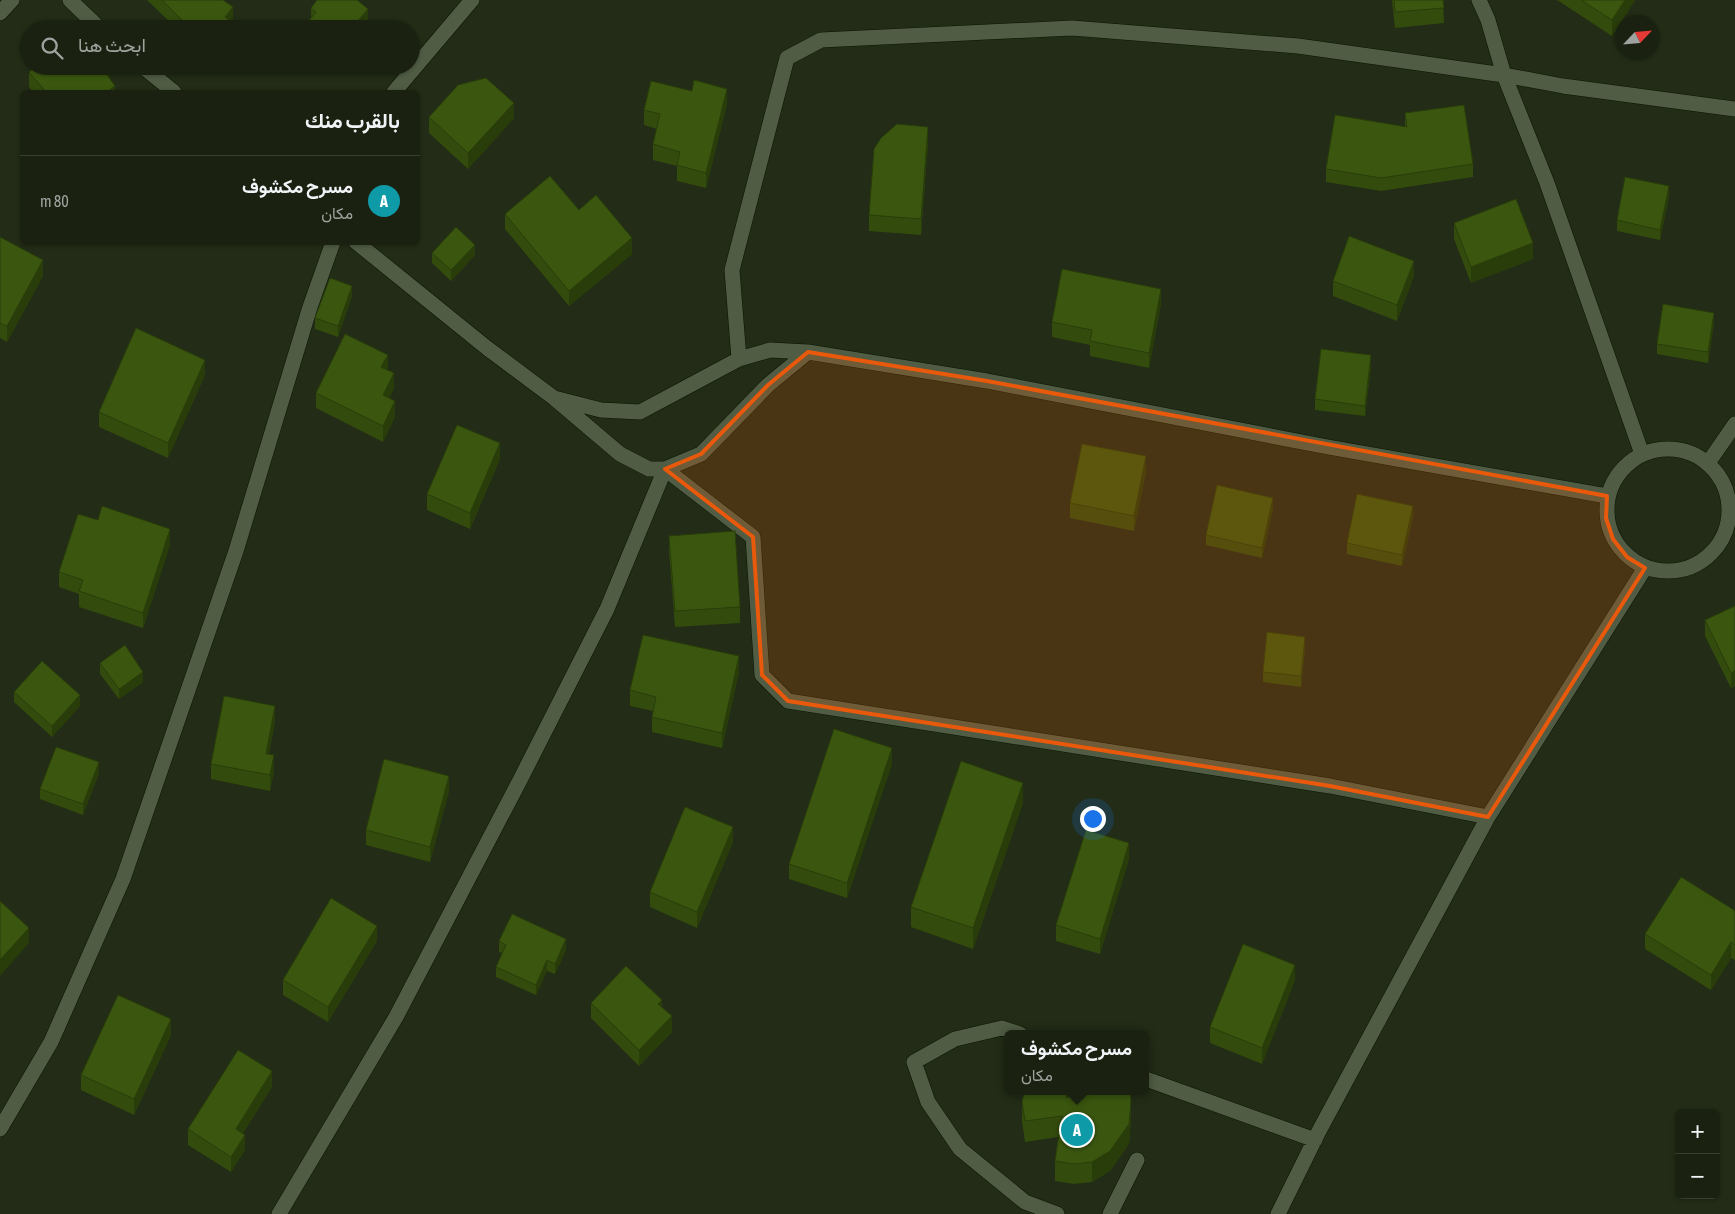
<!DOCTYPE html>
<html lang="ar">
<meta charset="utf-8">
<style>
:root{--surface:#1a2110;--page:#272e1e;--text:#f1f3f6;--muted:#9fa39f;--line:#383e30;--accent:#99b5fd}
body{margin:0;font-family:"Asap Condensed",Vazirmatn,sans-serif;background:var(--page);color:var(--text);direction:rtl}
.controls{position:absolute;right:15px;bottom:15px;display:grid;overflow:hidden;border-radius:8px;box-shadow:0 1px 4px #0004}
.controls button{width:45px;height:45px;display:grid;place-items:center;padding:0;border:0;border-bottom:1px solid var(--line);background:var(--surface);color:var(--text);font:25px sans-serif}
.compass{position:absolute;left:1615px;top:15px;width:45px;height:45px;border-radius:50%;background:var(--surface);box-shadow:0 1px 4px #0004;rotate:64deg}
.you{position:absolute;left:1092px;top:818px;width:18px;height:18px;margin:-12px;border:4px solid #fff;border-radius:50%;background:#1a73e8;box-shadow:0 0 0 8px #1a73e833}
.badge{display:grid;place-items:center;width:32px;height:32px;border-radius:50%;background:var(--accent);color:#fff;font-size:16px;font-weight:700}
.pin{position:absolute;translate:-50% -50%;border:2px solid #fff;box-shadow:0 1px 5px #0006}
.popup{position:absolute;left:1004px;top:1030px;width:145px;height:65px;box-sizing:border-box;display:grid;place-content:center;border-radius:8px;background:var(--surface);filter:drop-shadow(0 1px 4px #0005);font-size:16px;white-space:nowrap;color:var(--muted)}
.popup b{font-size:19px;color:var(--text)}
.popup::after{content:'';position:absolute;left:50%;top:100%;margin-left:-10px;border:10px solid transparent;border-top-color:var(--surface)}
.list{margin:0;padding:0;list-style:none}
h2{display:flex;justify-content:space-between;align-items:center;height:65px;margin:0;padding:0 20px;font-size:21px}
h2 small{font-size:16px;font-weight:400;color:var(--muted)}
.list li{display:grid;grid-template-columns:32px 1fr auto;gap:15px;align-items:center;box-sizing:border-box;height:90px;padding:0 20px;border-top:1px solid var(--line)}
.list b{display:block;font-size:19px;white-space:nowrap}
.list p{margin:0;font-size:16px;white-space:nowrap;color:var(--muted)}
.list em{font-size:16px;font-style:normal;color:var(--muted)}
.icon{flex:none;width:28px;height:28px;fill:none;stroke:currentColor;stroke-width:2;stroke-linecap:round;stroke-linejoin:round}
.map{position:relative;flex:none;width:1735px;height:1214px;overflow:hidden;direction:ltr}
.search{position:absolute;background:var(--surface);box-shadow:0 1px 4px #0004;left:20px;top:20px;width:400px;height:55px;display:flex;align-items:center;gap:12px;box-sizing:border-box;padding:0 18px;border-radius:28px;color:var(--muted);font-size:19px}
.panel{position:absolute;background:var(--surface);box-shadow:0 1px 4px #0004;left:20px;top:90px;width:400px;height:155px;border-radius:8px;direction:rtl}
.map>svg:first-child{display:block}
</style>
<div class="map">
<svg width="1735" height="1214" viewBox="0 0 1735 1214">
<rect width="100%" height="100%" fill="#222c16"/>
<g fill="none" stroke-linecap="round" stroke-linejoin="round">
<g stroke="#0b1402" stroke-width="16">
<path id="minor" d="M70 0 100 29
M1479 0 1488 20 1504 75 1547 183 1642 454
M0 13 12 0
M142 66 174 92
M394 92 472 0
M356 242 487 348 554 398 620 454 649 469H665L701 454 768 385 808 352
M739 359 732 270 787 58 821 40 1072 28 1298 46 1504 75 1563 86 1735 109
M554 398 601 410 640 412 739 359 770 350 808 352 987 381 1328 447 1607 496
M1607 510a61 61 0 1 1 122 0a61 61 0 1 1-122 0Z
M1708 463 1735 424
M1020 1034 1002 1028 955 1039 914 1062 928 1102 960 1149 1025 1202 1057 1214
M1146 1079 1315 1140
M0 1129 51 1042 123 879 236 551 310 307 333 242
M279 1214 396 1017 519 782 607 609 665 469 753 537 762 675 788 701 1330 786 1488 817
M1110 1214 1137 1160
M1278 1214 1319 1131 1488 817 1645 568"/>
</g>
<use href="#minor" stroke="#505c44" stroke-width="15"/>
</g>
<path fill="#334b0d" d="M147 0H223L233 21 232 22 241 29H177Z
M1392 0H1443L1444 23 1395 28Z
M1557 0H1635L1612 36Z
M311 8 368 20 360 29H302L311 18Z
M110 66 109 78 115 92H33L29 87V72Z
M215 66H224L220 71Z
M727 104 706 188 677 181V166L653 160V144L657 129 644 125V110Z
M1405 113 1473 164V177L1381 191 1326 182V169L1405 127Z
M429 117 514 118 468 169 429 133Z
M928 143 921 235 869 231V215Z
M1669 197 1660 240 1617 231V220Z
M579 210 632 254 569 306 505 229V214Z
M1454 223 1533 259 1471 283 1454 239Z
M0 237 43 276 7 342 0 338Z
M432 253 475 255 451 281 432 263Z
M1414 276 1397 321 1333 296V281Z
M352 296 338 337 315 329V318Z
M1161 304 1149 368 1090 356V345L1052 337V322Z
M1714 323 1708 363 1657 354V344Z
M1371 366 1365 416 1315 410V399Z
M388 370 394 388 389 399 395 417 383 442 316 408V393Z
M205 375 168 458 99 427V412Z
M500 459 470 529 427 510V494Z
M1146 472 1134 531 1070 518V503Z
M1273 509 1262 558 1206 545V535Z
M1413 517 1402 566 1347 554V543Z
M669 536 740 607V623L675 627 669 551Z
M170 545 143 628 79 607V594L59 587V572Z
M1735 606V686L1731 688 1705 636V620Z
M1305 647 1301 687 1263 682V672Z
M100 663 143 682 119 699 100 674Z
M739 672 722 748 652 732V717L653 711 630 706V690Z
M14 692 80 706 52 737 14 702Z
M275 722 269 754 274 771 270 791 211 779V764Z
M892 764 847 898 789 879V864Z
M99 773 83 815 40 799V789Z
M449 791 430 862 366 845V830Z
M1023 803 973 949 911 927V907Z
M733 842 697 928 650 907V892Z
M1129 859 1100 954 1056 941V925Z
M1735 912V960L1731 958 1711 990 1645 949V934Z
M377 941 328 1022 283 995V980Z
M499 941 566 950 555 974 547 971 536 995 496 977V967L502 953 499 952Z
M1295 980 1262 1064 1210 1043V1027Z
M591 1003 662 1007 672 1032 639 1066 591 1018Z
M171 1035 134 1115 81 1090V1075Z
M272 1087 243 1133 245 1150 231 1172 188 1145V1129Z
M1067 1098 1131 1120 1129 1144 1110 1171 1092 1182 1074 1184 1055 1181V1161L1058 1137 1025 1142 1022 1121V1101Z"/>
<path fill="#293d0a" d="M1625 0H1635L1612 36V20Z
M233 7V21L227 29 225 17Z
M368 9V20L360 29H351Z
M107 66H110V77L104 87V71Z
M115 86V92H107Z
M727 89V104L706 188V173Z
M514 103V118L468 169V153Z
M928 127V143L921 235V219Z
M1669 186V197L1660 240V230Z
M632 238V254L569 306V291Z
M1533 243V259L1471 283V267Z
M475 245V255L451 281V270Z
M43 260V276L7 342V326Z
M1414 261V276L1397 321V305Z
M352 286V296L338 337V326Z
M1161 289V304L1149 368V353Z
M1714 313V323L1708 363V352Z
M388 355V371L381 367Z
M1371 355V366L1365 416V406Z
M205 360V375L168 458V443Z
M394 373V388L383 411V395Z
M395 401V417L383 442V426Z
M500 443V459L470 529V513Z
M1146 456V472L1134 531V516Z
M1273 498V509L1262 558V548Z
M1413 506V517L1402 566V555Z
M170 529V545L143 628V613Z
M1305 637V647L1301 687V676Z
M739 656V672L722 748V733Z
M1735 671V686L1731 688V673Z
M143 672V682L119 699V689Z
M80 695V706L52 737V726Z
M275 706V722L266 769V754Z
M892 748V764L847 898V883Z
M274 755V771L270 791V775Z
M99 762V773L83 815V804Z
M449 776V791L430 862V847Z
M1023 783V803L973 949V928Z
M733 827V842L697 928V912Z
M1129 843V859L1100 954V939Z
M377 926V941L328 1022V1007Z
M29 928V943L0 976V960Z
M566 939V950L555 974V964Z
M1731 942V958L1711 990V975Z
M547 960V971L536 995V985Z
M1295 965V980L1262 1064V1048Z
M662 1000V1016L658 1004Z
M672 1016V1032L639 1066V1050Z
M171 1019V1035L134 1115V1099Z
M272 1071V1087L236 1144V1129Z
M1131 1100V1120L1129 1144 1110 1171 1092 1182V1162Z
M245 1135V1150L231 1172V1157Z"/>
<path fill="#3b570f" stroke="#293d0a" d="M162 0H223L233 7 225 17 241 29H185L179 24 182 20Z
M317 0H357L368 9 351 29H302L316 12 311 8Z
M1394 0H1443L1444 8 1395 12Z
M1581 0H1625L1612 20Z
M36 66H107L104 71 115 86 107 92H46L29 72Z
M486 78 514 103 468 153 429 117 458 85Z
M694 80 727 89 706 173 677 165 680 152 653 144 660 114 644 110 651 81 692 91Z
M1464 105 1473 164 1381 178 1326 169 1335 115 1407 127 1405 113Z
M897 124 928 127 921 219 869 215 874 149 881 138Z
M550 176 579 210 596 195 632 238 569 291 505 214Z
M1625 177 1669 186 1660 230 1617 220Z
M1516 199 1533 243 1471 267 1454 223Z
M456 227 475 245 451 270 432 253Z
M1349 236 1414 261 1397 305 1333 281Z
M0 237 43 260 7 326 0 323Z
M1062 269 1161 289 1149 353 1090 341 1092 330 1052 322Z
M330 278 352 286 338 326 315 318Z
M1663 304 1714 313 1708 352 1657 344Z
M136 328 205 360 168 443 99 412Z
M345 334 388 355 381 367 394 373 383 395 395 401 383 426 316 393Z
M1321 349 1371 355 1365 406 1315 399Z
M457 425 500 443 470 513 427 494Z
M1082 444 1146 456 1134 516 1070 503Z
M1217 485 1273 498 1262 548 1206 535Z
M1357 494 1413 506 1402 555 1347 543Z
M102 506 170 529 143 613 79 591 83 580 59 572 78 514 98 520Z
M735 531 740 607 675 611 669 536Z
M1735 606V671L1731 673 1705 620Z
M1267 632 1305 637 1301 676 1263 672Z
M643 635 739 656 722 733 652 717 656 697 630 690Z
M125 645 143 672 119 689 100 663Z
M42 661 80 695 52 726 14 692Z
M224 696 275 706 266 754 274 755 270 775 211 764Z
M834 729 892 748 847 883 789 864Z
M56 747 99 762 83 804 40 789Z
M384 759 449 776 430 847 366 830Z
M961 761 1023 783 973 928 911 907Z
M685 807 733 827 697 912 650 892Z
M1086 830 1129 843 1100 939 1056 925Z
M1681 877 1734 910 1735 912V945L1731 942 1711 975 1645 934Z
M331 898 377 926 328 1007 283 980Z
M0 901 29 928 0 960Z
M512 914 566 939 555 964 547 960 536 985 496 967 506 945 499 941Z
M1243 944 1295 965 1262 1048 1210 1027Z
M626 966 662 1000 658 1004 672 1016 639 1050 591 1003Z
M118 995 171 1019 134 1099 81 1075Z
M238 1050 272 1071 236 1129 245 1135 231 1157 188 1129Z
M1025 1091H1065L1067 1098 1072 1091H1130L1131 1100 1129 1124 1110 1151 1092 1162 1074 1164 1055 1161 1062 1116 1025 1121 1022 1101Z"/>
<path fill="#e8590c" fill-opacity="0.2" stroke="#e8590c" stroke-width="4" stroke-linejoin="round" d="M808 352 987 381 1607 496 1606 518 1613 539 1627 557 1645 568 1488 817 1330 786 788 701 762 675 753 537 665 469 701 454 768 385Z"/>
</svg>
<div class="controls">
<button>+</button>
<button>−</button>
</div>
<svg class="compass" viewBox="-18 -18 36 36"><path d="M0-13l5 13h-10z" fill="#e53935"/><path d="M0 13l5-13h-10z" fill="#9fa39f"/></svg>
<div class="you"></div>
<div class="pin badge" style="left:1077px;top:1130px;background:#0f9aa8">A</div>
<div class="popup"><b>مسرح مكشوف</b>مكان</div>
<div class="search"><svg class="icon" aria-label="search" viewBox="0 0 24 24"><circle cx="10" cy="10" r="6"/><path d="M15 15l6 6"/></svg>ابحث هنا</div>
<section class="panel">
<h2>بالقرب منك<small></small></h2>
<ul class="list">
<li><span class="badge" style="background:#0f9aa8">A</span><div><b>مسرح مكشوف</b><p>مكان</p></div><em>80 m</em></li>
</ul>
</section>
</div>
